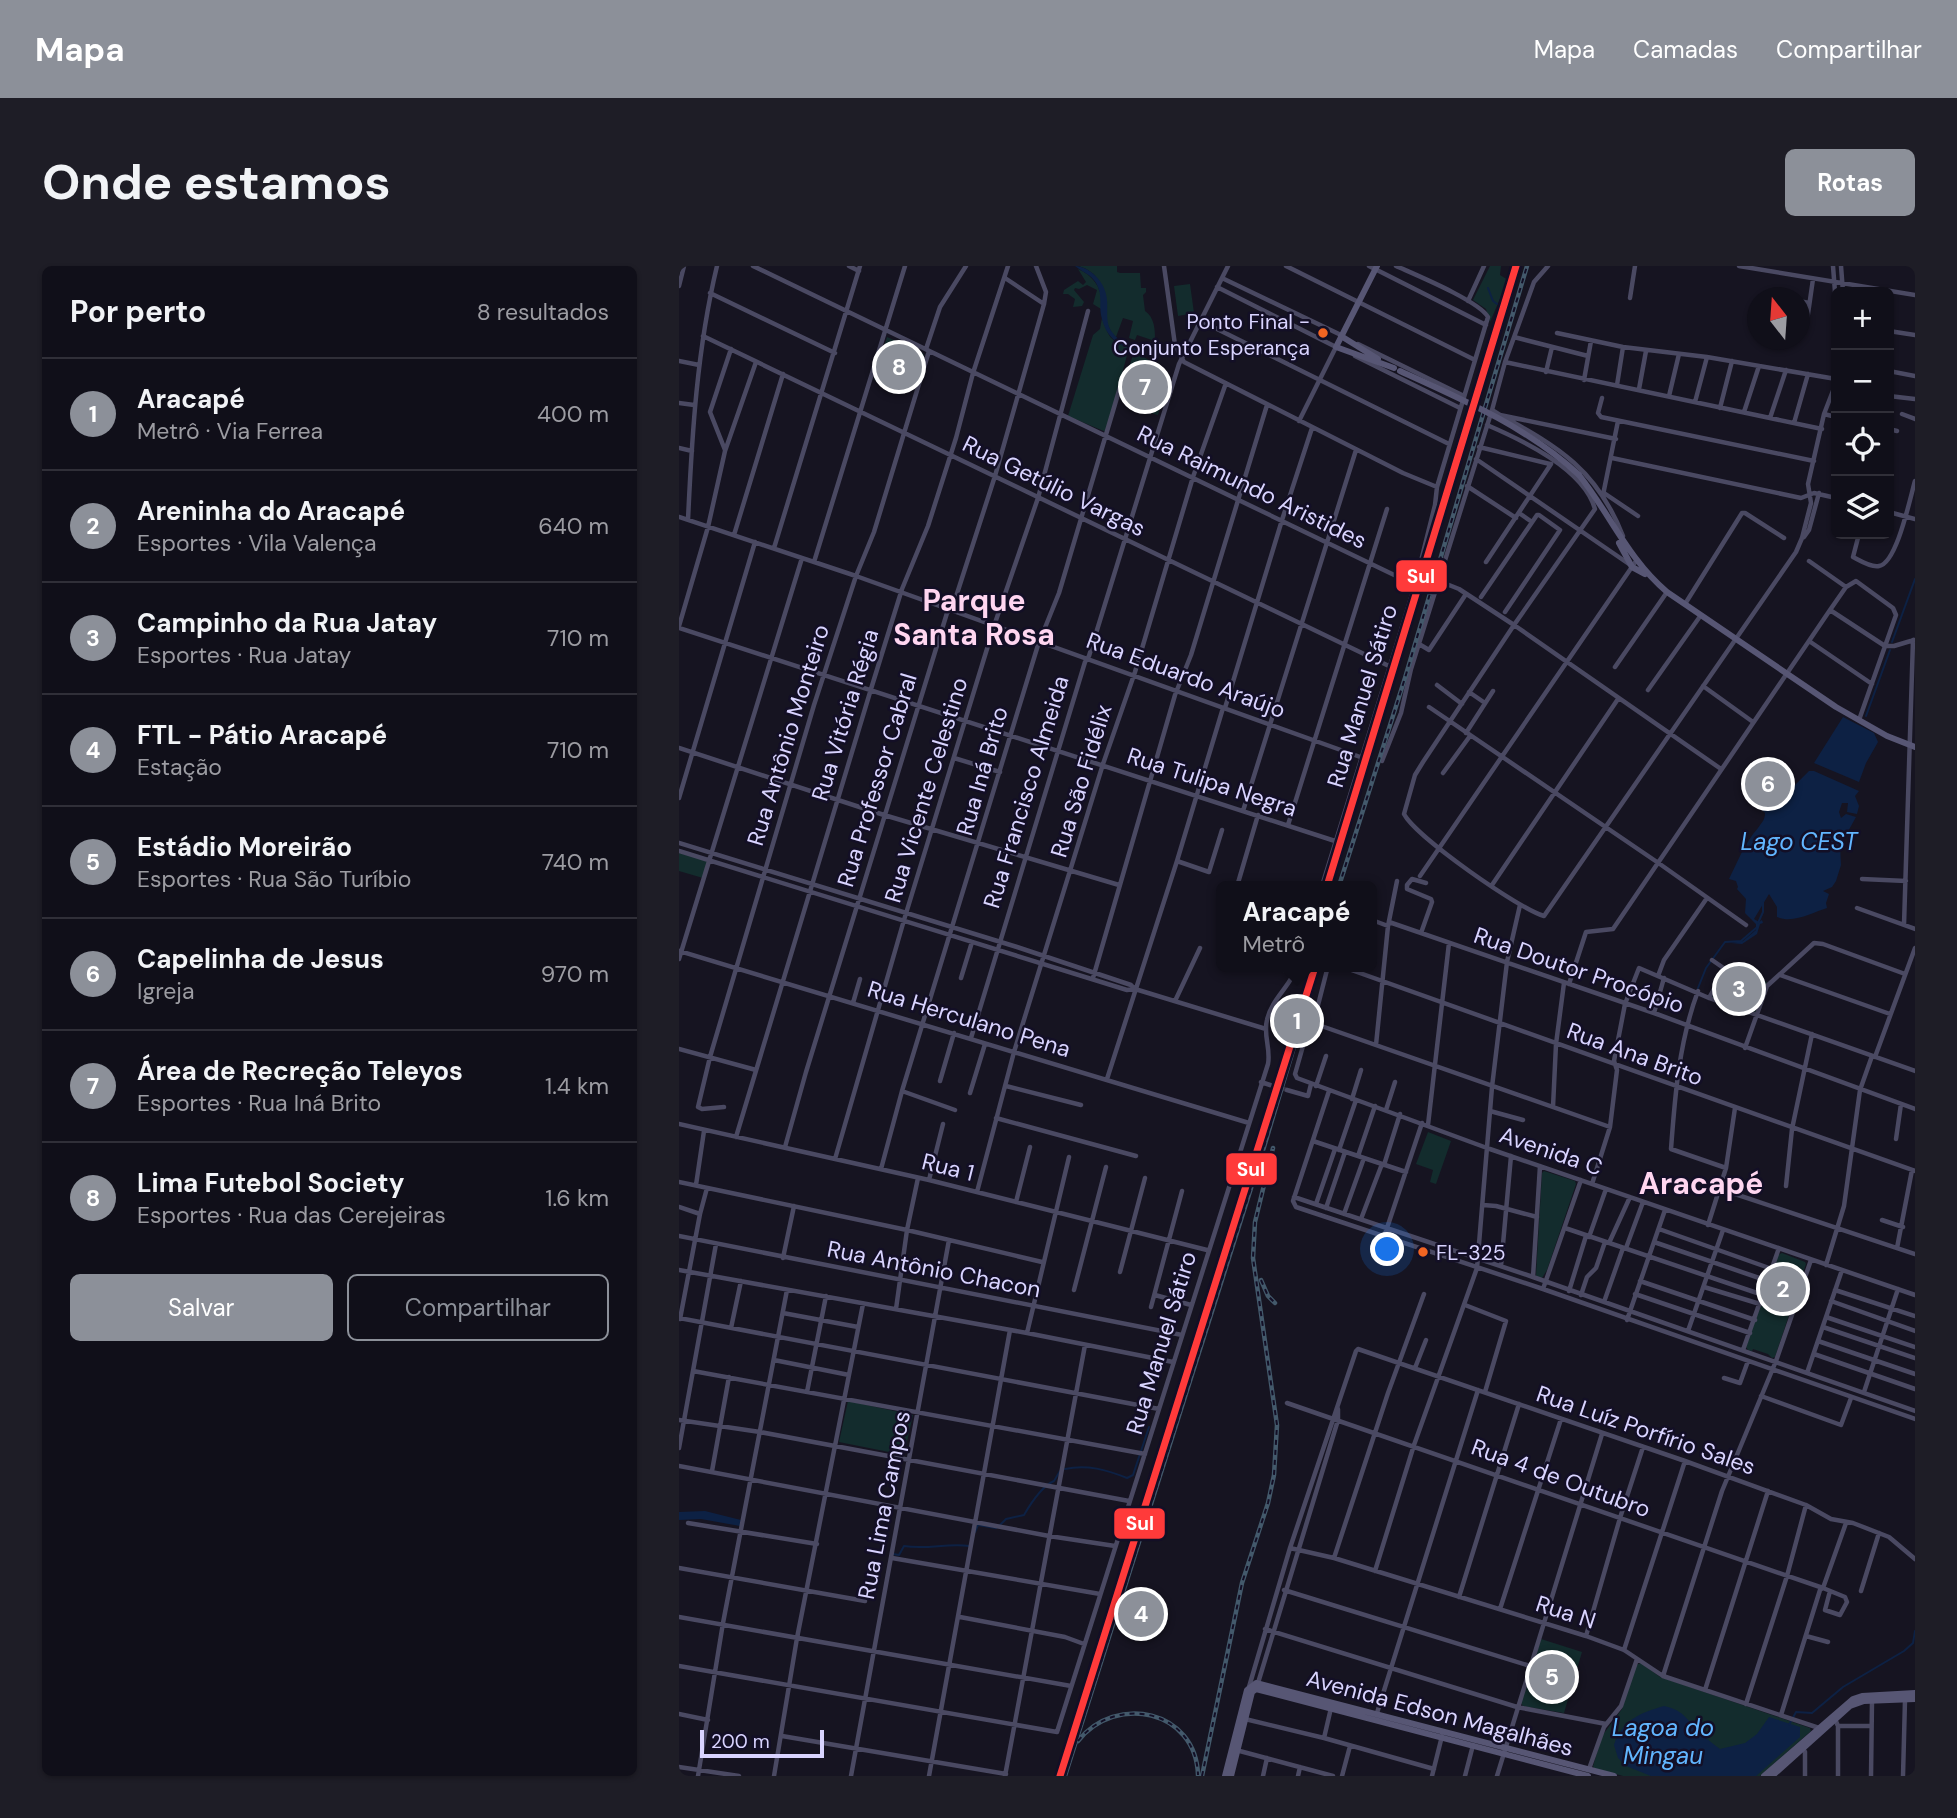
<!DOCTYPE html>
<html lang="pt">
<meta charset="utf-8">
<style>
:root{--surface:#100f19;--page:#1e1d26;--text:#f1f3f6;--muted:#9c9ca2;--line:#302f38;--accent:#8c9099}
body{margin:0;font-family:"DM Sans",sans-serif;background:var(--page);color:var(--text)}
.controls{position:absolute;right:21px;top:21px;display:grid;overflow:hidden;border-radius:10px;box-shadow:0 2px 5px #0004}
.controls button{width:63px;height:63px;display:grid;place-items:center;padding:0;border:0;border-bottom:2px solid var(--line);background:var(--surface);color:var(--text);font:35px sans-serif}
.compass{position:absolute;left:1068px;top:21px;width:63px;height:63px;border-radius:50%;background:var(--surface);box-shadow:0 2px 5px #0004;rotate:343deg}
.scale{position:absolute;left:21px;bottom:18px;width:124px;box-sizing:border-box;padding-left:7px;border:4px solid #d9d4ff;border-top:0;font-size:19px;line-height:24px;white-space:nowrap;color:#d9d4ff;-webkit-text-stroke:5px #130f26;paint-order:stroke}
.you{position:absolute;left:709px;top:984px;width:24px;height:24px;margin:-18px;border:5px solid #fff;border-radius:50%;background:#1a73e8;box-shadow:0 0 0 10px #1a73e833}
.badge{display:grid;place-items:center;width:46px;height:46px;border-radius:50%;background:var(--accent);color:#fff;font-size:23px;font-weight:700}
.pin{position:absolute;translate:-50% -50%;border:4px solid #fff;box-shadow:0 2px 7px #0006}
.popup{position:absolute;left:537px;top:615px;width:161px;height:91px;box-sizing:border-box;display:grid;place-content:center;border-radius:10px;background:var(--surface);filter:drop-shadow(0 2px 5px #0005);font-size:23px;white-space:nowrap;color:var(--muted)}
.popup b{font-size:26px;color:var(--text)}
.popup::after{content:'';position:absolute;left:50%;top:100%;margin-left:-14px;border:14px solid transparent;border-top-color:var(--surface)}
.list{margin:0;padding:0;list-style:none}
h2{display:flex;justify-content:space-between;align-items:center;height:91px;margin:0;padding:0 28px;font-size:30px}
h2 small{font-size:23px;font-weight:400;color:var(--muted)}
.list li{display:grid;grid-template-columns:46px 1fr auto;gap:21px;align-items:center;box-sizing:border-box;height:112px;padding:0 28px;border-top:2px solid var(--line)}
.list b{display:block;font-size:26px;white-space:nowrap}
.list p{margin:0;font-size:23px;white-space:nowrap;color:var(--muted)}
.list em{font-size:23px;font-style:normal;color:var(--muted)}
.actions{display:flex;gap:14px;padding:21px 28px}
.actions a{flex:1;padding:16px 0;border:2px solid var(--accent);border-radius:10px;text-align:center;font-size:24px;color:var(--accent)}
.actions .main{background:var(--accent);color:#fff}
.icon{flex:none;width:38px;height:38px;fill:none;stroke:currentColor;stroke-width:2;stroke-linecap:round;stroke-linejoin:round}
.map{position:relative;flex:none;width:1236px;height:1510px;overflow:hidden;border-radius:10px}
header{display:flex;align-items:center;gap:42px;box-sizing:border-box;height:98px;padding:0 35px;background:var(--accent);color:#fff}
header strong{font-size:33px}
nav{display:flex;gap:38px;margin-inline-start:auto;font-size:24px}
.intro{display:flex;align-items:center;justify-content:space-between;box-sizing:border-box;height:168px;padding:0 42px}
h1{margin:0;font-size:49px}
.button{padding:18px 32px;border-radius:10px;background:var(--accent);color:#fff;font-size:24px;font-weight:700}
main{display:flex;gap:42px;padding:0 42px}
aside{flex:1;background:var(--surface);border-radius:10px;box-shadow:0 2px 5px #0004}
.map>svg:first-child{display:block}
</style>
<header>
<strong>Mapa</strong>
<nav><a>Mapa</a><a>Camadas</a><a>Compartilhar</a></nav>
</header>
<div class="intro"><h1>Onde estamos</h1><a class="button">Rotas</a></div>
<main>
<aside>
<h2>Por perto<small>8 resultados</small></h2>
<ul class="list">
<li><span class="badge">1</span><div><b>Aracapé</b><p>Metrô · Via Ferrea</p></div><em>400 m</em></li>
<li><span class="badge">2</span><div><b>Areninha do Aracapé</b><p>Esportes · Vila Valença</p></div><em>640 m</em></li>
<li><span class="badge">3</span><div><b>Campinho da Rua Jatay</b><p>Esportes · Rua Jatay</p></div><em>710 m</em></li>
<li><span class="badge">4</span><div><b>FTL - Pátio Aracapé</b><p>Estação</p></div><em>710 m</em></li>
<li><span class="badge">5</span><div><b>Estádio Moreirão</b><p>Esportes · Rua São Turíbio</p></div><em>740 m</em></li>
<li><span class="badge">6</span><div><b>Capelinha de Jesus</b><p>Igreja</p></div><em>970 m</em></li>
<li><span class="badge">7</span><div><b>Área de Recreção Teleyos</b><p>Esportes · Rua Iná Brito</p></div><em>1.4 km</em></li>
<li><span class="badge">8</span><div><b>Lima Futebol Society</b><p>Esportes · Rua das Cerejeiras</p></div><em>1.6 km</em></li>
</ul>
<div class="actions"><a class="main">Salvar</a><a>Compartilhar</a></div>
</aside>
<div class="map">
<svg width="1236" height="1510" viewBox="0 0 1236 1510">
<rect width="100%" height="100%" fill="#161421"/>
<path fill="#132c2d" d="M400 0H438V6L441 7H461L462 22H467V26L464 29 466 45C476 52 476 64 476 75L458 69 456 74 450 72 454 55 444 52 437 71C415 50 440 14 400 0Z
M811 0H822L821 9 829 14 811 56 807 43 794 34Z
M399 3C415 10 425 24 422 43L414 38 418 24 408 19 400 23 396 22 395 24 405 36 403 40 394 41 396 33 389 28H384L385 24 399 15 404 19 407 16Z
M511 18 515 47 499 50 495 20Z
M423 52C430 71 430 74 450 82L427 166 389 150 414 69 421 63Z
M208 71 245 88 234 124 195 114Z
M455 85 473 96 470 110 488 116 479 149 460 144 462 136 459 134 460 130 443 126Z
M0 587 29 595 24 612 0 605Z
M1047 702 1088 716 1076 747 1032 731Z
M749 866 772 875 757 918 751 916 754 904 737 898Z
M865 905 896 915 897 918 868 1004 863 1012H858L857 1009 863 907Z
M1103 987 1126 996 1127 998 1096 1091 1093 1092 1089 1088 1074 1083 1073 1085 1069 1084 1067 1081 1099 989Z
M169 1135 234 1149 225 1189 160 1176Z
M862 1373 903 1386 885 1447 844 1440 842 1437Z
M962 1397 981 1411 1131 1462 1132 1465 1081 1510H944L915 1502 914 1500 923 1470 943 1443 957 1399Z"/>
<path fill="#0d2144" d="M396 0C412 1 427 17 428 34 429 45 426 57 433 66 441 78 454 80 465 87 442 81 427 74 422 49 420 38 424 29 417 17 412 8 403 6 396 0Z
M1164 451 1195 467 1199 476 1187 497 1180 516 1135 497Z
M1130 505H1135L1180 525 1176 530 1180 540 1178 548 1168 546 1169 537H1163L1160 546 1162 552 1167 548 1177 551 1161 580 1162 599 1157 615 1153 621 1144 625 1150 628 1147 637 1148 642C1134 646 1115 658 1098 651V641L1090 628 1075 653 1080 656 1083 654 1084 657 1081 658 1078 668 1063 678 1052 677 1064 675 1077 664V658L1066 647 1067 633 1058 623 1059 621 1057 615 1050 613C1059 595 1065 578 1079 562 1083 556 1086 554 1086 547L1082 543 1098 519 1105 523 1115 520Z
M26 1245 62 1254 61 1260 22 1253 0 1254V1246Z
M985 1440C1007 1445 1007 1454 1022 1468 1028 1473 1034 1478 1041 1483L1066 1477 1078 1468 1090 1451 1121 1461V1471L1077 1510H972L947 1500 939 1492 935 1479C943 1454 961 1447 985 1440Z"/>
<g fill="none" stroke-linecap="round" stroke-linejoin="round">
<path stroke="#0d2144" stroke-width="2" d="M809 22 814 35 818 38
M1213 376 1236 313
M1187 450 1211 384
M1079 657 1084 646V636
M1019 722 1027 702 1046 676 1062 675 1077 662
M386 1203C408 1198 428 1204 448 1212L454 1209 470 1161
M321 1259 327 1253 345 1249C352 1237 363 1220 375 1215L381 1205
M296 1266 299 1259 317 1262
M214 1288 220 1289 225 1280C247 1284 268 1277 290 1280
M1110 1459 1117 1446 1133 1447 1164 1421 1225 1385 1234 1377 1236 1365"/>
<path stroke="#333142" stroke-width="4.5" stroke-dasharray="4.5 2" stroke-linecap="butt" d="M591 819 608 824"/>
<path stroke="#4a4962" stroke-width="4.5" d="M74 0 736 319
M170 0 180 5
M485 0 496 79 505 96 724 207 758 221
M607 0 796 94
M690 0 807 59
M1060 0 1236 29
M1154 0 1157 39
M1162 0 1164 26
M326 12 365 38
M543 12 662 69
M0 20 5 0
M538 21 657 81 620 155
M31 27 156 87
M951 32 956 0
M789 35 805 0
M1120 35 1130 37
M522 55 770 178
M1128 55 1134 13
M1210 65 1236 69
M878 67 944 81 1028 91 1157 113
M24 70 712 401
M835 71 909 90
M679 78 785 130
M247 83 261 41 287 0
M676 90 781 142
M0 95 20 99
M826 96 1143 163
M1210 105 1236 110
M867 106 873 81
M905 114 912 75
M938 119 944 81
M1210 119 1212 106
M960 123 967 85
M990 130 1000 88
M1210 130 1236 133
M923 132 919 147 922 151 1135 195
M1016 136 1028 91
M0 137 15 139
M1041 142 1053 95
M813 144 821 149 937 173
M1065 146 1080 100
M1145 148 1157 151
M1223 148 1236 153
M821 149C880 181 918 204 944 270
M1091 152 1107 104
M1115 157 1129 108
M808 159C843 174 905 203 916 243L835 359 744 496 736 509 725 548C737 571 840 643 865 650L1117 286 1123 272 1132 237 1129 218 1145 148 1157 117
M1210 163 1218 165
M800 181 871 198
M0 182 13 185
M46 184 31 146 52 83
M933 192 1122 232 1135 227 1157 232
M797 193 950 298
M788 220 837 252
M925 227 959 250
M924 229 939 155
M1210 246 1236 253
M840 247 853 256
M0 251 177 310 684 492
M9 254C13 168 18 83 38 0
M1180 268 1174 291C1180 294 1192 302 1200 300 1218 297 1231 232 1236 215
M55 269 104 108
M1125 271 1130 264 1140 227
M95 282 181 0
M1130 295 1167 321
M135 296 226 0
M807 296 872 198
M760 315 780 323 835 359 1042 503
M802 331 858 249H860L881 264 826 346
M1006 338 1063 247H1066L1105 272
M1151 344 1206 380
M0 360 29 261 46 185 77 96
M0 362 656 575
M1130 375 1193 418
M740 378 750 384 787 328
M1206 380H1215L1235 374
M936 401 988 326
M758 419 783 438
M1024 420 1074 456
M969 424 1022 349
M790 426 806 437
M750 441 978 596 1067 659
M546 442 603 254 633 162
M787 467 814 425
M0 482 205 549 440 619
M275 492 321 506
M703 495 722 447 732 403 813 144 826 96 855 16 869 0
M764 507 791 470
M89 530 94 512
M0 532 76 276
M564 545 677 184
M609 559 708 243
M0 577 338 681 452 719 456 723 587 763
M0 585 448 724 456 723
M498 595 530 606 543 564
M741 610 957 295
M1183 613 1227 615
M559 617 579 549
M813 619 939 433
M643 620 736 319 756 239 758 221 809 51C800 35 737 9 717 0
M1178 642 1236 663
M693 654 709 660
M710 656 975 747 1236 843
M1225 659 1234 374
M742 667 753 636 752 633 728 623V619L733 613 747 617
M0 685 570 857
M0 693 123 292
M595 701 616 707
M653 701 648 704 637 747 628 766 616 808 618 812 808 882 1236 1029
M664 701 1236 905
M1101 709 1211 748
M979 710 985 694 1028 632
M282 712 293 676
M414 712 496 429 512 389 588 139
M890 718 907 666 934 663 1151 344 1167 321 1177 315 1214 342 1217 349 1180 454
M1019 725C1000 776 996 829 992 883L1047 902
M1030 732 1046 703 1033 694
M496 735 521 682
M174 737 181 713
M975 747 985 712
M631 756 931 861
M292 772 406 396 410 390 500 98 549 0
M697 779 709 660 718 615
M1066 782 1088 720 1135 677 1144 678 1226 708
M0 783 77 804
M1196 791 1236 682
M428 813 498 595 544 442
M261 815 275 767
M582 816 591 819
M327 820 402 839
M637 820 647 790
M608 824 629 830 632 818
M223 825 276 844
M650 825 614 935 617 941 864 1023 1236 1153
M291 827 306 778
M673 833 682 804
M45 841 23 843 19 841 31 791 135 439 177 310 195 266 250 85
M874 841 877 778 885 717
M707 844 716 816
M811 845 844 854
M317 852 457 890
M0 858 250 914 528 984
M749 859 770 677
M57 871 192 423 223 323 249 260 277 172 294 107 329 0
M1217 873 1222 838
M634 875 727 906
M106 881 127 806 268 347 274 340 316 210 365 38 367 26 357 0
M660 884 677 834
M679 890 696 840
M156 893 225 654 315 360 359 232 409 45
M705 899 721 848
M202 903 223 825 359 379 380 327 442 118
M250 914 264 858
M0 916 228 964 363 996
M913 918 931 861 938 804 935 795 946 738 960 702 1030 732 1236 805
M17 919 25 865
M1107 920 1113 863 1133 768
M1041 923 1236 988
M298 926 335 786 424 498 456 406 514 211 547 117
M615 931 854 1011 1236 1145
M337 936 351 881
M637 938 656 883
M804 939 817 940 858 951
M0 941 21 948 1 1053
M647 942 666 886
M21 948 28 922
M665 948 685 892
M682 953 703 898
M1203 954 1224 961
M1029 959 1047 902 1056 842
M886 962 1084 1029
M980 963 1093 1003
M0 970 503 1069
M705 971 743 857
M910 971 927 923
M975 976 1089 1015
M930 977 951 931
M947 982 964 936
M1218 982 1233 904
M104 992 115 940
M1147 999 1165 940 1181 824 1193 790
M822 1000 832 890
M0 1004 348 1067 494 1096
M441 1006 466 912
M854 1011 861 900
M961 1015 1076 1054
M1025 1021 1081 1038
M864 1023 902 914
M395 1024 427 901
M1156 1024 1236 1050
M890 1025 907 970
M956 1028 1071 1067
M476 1029 512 1039
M902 1029 908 1011 917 1002 926 976
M1152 1035 1236 1065
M925 1036 944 982
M786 1039 827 1055 806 1126
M472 1041 503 925
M217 1043 228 964 239 912
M104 1047 179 1061
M1147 1051 1236 1081
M0 1052 480 1143
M948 1054 986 944
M1144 1061 1236 1092
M52 1062 62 1015
M1009 1065 1044 964
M348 1067 390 891
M1139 1075 1236 1108
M1064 1084 1100 982
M1135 1088 1236 1123
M95 1094 170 1109
M736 1102 747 1074
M14 1105 466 1188
M1128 1107 1163 1004
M1045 1112 1061 1117 1069 1095
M128 1126 147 1030
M1185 1126 1219 1023
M1082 1130 1162 1159 1172 1132
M608 1137C787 1197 965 1261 1144 1322L1166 1331 1168 1336 1161 1349 1146 1344 1151 1325
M0 1154 81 1166 450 1235
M0 1182 37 978
M0 1200 370 1270 436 1280
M33 1205 50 1111
M9 1257 138 1278
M611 1282 655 1292 907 1370 945 1384 984 1410 1140 1462
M213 1292 421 1328
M655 1292 709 1127 745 1028
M0 1302 186 1335
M696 1305 735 1179 798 1002 813 821 828 696 841 639
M605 1324 851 1400
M1182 1325 1200 1267
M780 1331 840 1138
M821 1343 882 1153
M0 1351 392 1420
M281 1351 386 1371 405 1378
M586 1363 838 1441 927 1458
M907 1370 941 1252 964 1181
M1127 1370 1149 1376
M945 1384 1006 1195
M0 1400 378 1466 589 798C592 783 584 769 588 754 593 732 611 721 618 701
M984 1410 1043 1225 1097 1095 1132 994
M579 1417 659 1154V1143
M570 1421 611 1282 677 1085 679 1083 1006 1195 1127 1239 1152 1253 1174 1257 1210 1271 1236 1293
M1026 1424 1089 1225
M1067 1438 1108 1310 1127 1239
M698 1447 799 1124
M0 1448 29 1454
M1102 1449 1141 1324 1144 1322 1167 1257
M566 1453 645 1472 755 1503
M1156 1453 1159 1460V1510
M1159 1460H1192
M103 1470 327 1508
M645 1472 652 1442
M1123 1481 1126 1486V1510
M557 1484 654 1510
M0 1501 60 1510
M910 1503 925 1461 942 1440 958 1393
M19 1510 44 1357 108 1024
M95 1510 118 1372 184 1038
M172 1510 270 974
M250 1510 331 1064
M326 1510 406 1079
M584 1510 588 1492
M619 1510 621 1501
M663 1510 671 1480
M753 1510 763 1470
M786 1510 794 1479
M818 1510 923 1168
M1192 1510 1193 1435
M1224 1510 1226 1434"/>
<path stroke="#575674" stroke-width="6" d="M698 0 657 81 715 102
M662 70 699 93
M900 209C931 248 949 293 988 326L1157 441 1208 470 1236 481
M940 277 953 301 966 308
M546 1510 568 1424 577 1417 935 1510
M552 1510 573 1426 577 1423 909 1510
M1085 1510 1174 1433 1183 1430 1236 1427
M1093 1510 1171 1440 1185 1435 1236 1433"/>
<g stroke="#43596b" stroke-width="4.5">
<path id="rail" d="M660 620 726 412 848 0
M582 1014 589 1030 596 1037
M399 1475C437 1427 517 1444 519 1509
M386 1510 585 881 639 701
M523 1510 563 1317 589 1237 595 1209 598 1159 574 992 576 956 594 882"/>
</g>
<use href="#rail" stroke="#130f26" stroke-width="2" stroke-dasharray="5" stroke-linecap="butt"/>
<path stroke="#575674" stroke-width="6" d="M721 105C783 133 850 162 900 209"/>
<g stroke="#130f26" stroke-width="12">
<path id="metro-1" d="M648 620 837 0
M381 1510 636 701"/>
</g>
<use href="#metro-1" stroke="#ff3a3a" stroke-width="7"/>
</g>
<g fill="#f26522" stroke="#130f26" stroke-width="2.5">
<circle cx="644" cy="67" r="6"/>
<circle cx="744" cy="986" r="6"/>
</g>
<g text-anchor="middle" stroke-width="5" stroke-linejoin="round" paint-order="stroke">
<g font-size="21" fill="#d9d4ff" stroke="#130f26" text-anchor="end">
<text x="631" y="63">Ponto Final -<tspan x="631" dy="26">Conjunto Esperança</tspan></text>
<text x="757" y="994" text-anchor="start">FL-325</text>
</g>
<g font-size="23" fill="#d9d4ff" stroke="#130f26">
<text transform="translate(375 220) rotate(26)" y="8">Rua Getúlio Vargas</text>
<text transform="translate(573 221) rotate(26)" y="8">Rua Raimundo Aristides</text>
<text transform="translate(507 409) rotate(20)" y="8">Rua Eduardo Araújo</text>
<text transform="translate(683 430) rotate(-73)" y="8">Rua Manuel Sátiro</text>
<text transform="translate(166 449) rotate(-73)" y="8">Rua Vitória Régia</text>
<text transform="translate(109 469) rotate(-73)" y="8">Rua Antônio Monteiro</text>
<text transform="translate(303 505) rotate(-74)" y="8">Rua Iná Brito</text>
<text transform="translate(198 514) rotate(-73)" y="8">Rua Professor Cabral</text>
<text transform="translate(402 515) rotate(-73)" y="8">Rua São Fidélix</text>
<text transform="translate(533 516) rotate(18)" y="8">Rua Tulipa Negra</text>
<text transform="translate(247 524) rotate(-73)" y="8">Rua Vicente Celestino</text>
<text transform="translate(347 526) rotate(-73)" y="8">Rua Francisco Almeida</text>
<text transform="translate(900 704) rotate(19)" y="8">Rua Doutor Procópio</text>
<text transform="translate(290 753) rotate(17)" y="8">Rua Herculano Pena</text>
<text transform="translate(956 788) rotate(20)" y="8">Rua Ana Brito</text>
<text transform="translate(872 885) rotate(19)" y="8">Avenida C</text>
<text transform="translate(269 901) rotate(14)" y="8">Rua 1</text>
<text transform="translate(255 1003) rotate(11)" y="8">Rua Antônio Chacon</text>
<text transform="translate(482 1077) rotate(-73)" y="8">Rua Manuel Sátiro</text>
<text transform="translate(967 1164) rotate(19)" y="8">Rua Luíz Porfírio Sales</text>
<text transform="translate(882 1212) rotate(20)" y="8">Rua 4 de Outubro</text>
<text transform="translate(205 1239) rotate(-79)" y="8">Rua Lima Campos</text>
<text transform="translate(887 1346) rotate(18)" y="8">Rua N</text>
<text transform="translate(761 1447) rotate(15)" y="8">Avenida Edson Magalhães</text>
</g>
<g font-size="24" font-style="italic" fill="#62b6ff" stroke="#130f26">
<text x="1120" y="584">Lago CEST</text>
<text x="984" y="1470">Lagoa do<tspan x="984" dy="28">Mingau</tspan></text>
</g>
<g font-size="30" font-weight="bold" fill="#ffd6f0" stroke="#130f26">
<text x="295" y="345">Parque<tspan x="295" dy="34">Santa Rosa</tspan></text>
<text x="1022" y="928">Aracapé</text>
</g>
</g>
<g stroke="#130f26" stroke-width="2.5">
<rect x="716" y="293" width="53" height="34" rx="7" fill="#ff3a3a"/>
<rect x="546" y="886" width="53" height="34" rx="7" fill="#ff3a3a"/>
<rect x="434" y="1241" width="53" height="33" rx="7" fill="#ff3a3a"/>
</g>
<g font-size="19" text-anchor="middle" font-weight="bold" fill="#fff">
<text x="742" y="317">Sul</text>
<text x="572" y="910">Sul</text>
<text x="461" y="1264">Sul</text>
</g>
</svg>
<div class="controls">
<button>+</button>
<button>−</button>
<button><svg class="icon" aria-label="locate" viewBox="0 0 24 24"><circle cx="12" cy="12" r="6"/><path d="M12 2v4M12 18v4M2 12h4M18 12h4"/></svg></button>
<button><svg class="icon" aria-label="layers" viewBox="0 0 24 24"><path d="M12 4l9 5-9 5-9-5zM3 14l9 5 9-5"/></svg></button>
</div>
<svg class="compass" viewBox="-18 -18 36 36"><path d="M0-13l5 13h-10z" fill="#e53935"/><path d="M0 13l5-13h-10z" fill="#9c9ca2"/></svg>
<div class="scale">200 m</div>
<div class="you"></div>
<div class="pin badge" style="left:618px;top:755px">1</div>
<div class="popup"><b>Aracapé</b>Metrô</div>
<div class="pin badge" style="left:1104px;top:1023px">2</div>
<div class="pin badge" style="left:1060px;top:723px">3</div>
<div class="pin badge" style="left:462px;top:1348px">4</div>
<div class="pin badge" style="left:873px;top:1411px">5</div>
<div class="pin badge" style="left:1089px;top:518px">6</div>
<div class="pin badge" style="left:466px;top:121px">7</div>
<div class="pin badge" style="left:220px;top:101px">8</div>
</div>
</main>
